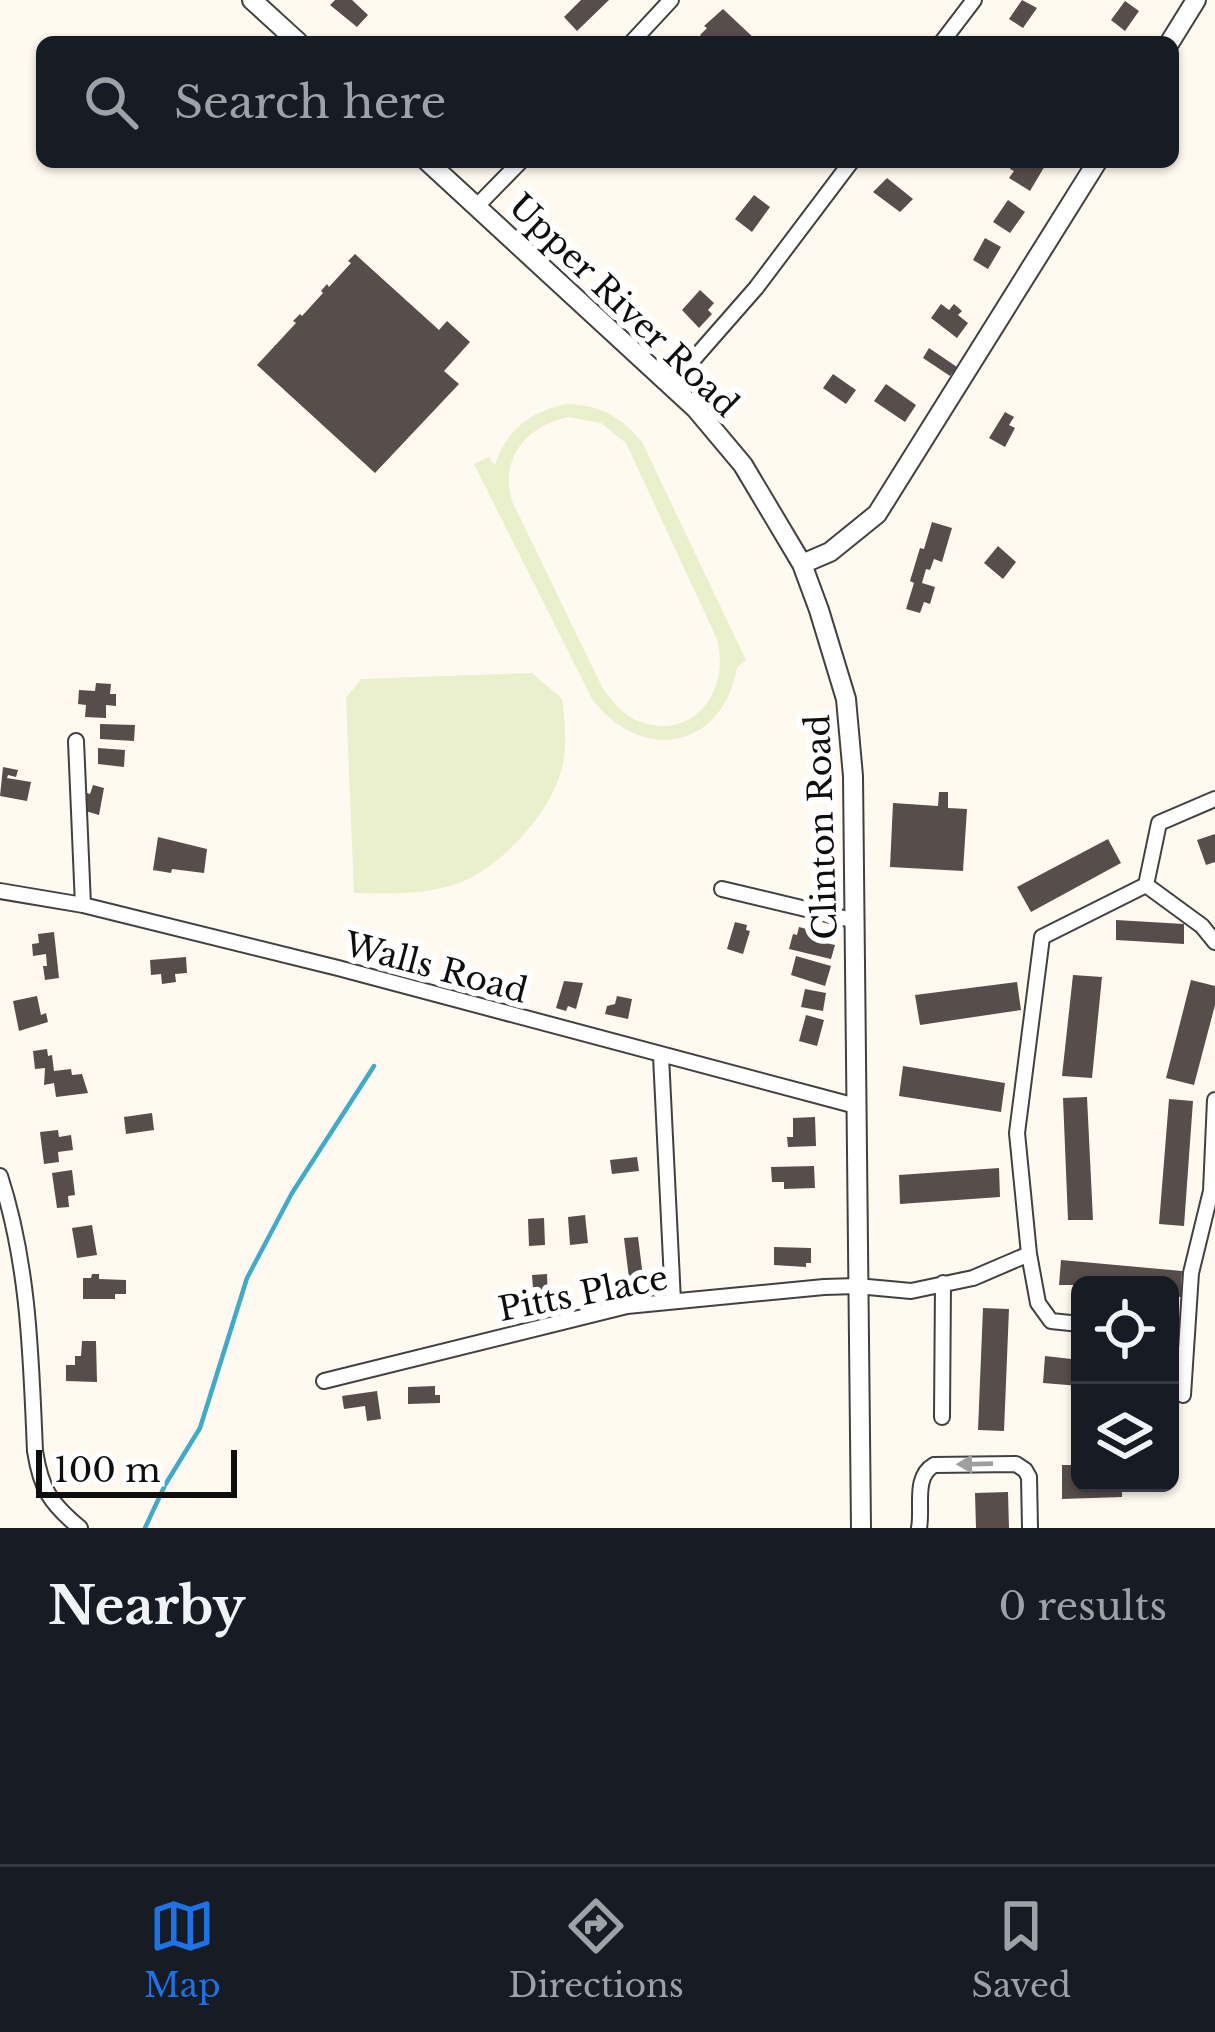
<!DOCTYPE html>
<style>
:root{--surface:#171b24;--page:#20242c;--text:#f1f3f6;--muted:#9ea1a6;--line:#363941;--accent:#1a73e8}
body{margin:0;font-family:"Libre Baskerville",serif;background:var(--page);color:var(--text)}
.controls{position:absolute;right:36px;bottom:36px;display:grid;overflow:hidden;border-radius:18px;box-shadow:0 3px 9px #0004}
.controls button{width:108px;height:108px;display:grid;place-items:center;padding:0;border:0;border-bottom:3px solid var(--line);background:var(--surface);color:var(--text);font:60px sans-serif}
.scale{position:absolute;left:36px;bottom:30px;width:201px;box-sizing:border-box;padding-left:12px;border:6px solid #0e0e0e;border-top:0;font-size:33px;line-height:42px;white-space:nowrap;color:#0e0e0e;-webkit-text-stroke:9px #fff;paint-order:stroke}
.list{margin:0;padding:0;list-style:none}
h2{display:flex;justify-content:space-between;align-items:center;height:156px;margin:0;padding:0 48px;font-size:51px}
h2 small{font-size:39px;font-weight:400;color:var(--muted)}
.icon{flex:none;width:66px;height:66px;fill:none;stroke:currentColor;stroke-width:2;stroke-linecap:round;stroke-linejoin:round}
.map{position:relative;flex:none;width:1215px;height:1528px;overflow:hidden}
.search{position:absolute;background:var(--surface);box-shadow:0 3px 9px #0004;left:36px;right:36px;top:36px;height:132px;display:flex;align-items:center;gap:30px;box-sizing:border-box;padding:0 42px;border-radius:18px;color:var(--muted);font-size:45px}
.sheet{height:336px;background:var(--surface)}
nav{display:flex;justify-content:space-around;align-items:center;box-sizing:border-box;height:168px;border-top:3px solid var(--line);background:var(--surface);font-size:33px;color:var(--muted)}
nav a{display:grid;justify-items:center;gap:6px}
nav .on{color:var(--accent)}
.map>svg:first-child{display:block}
</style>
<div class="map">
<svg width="1215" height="1528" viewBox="0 0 1215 1528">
<rect width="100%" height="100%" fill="#fff9f0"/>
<path fill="#eaf0cb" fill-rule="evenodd" d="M565 404C599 405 620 415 642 442L746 660 737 667C723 750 641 764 592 699L474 464 489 457 495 465C507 429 529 413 565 404ZM569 417 601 423 626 443 717 639C731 691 693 743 638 721 622 714 613 702 603 689L512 501C499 457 528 425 569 417Z
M532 673 562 699C565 721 567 742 563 764 553 809 507 862 464 881 431 895 389 894 354 893L346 698 361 679Z"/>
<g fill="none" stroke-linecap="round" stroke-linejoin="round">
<path stroke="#3dabcc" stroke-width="4.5" d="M145 1528 165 1485 200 1428 247 1278 292 1193 374 1066"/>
</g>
<path fill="#574d4b" d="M335 0H352L368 15 357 27 330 5Z
M581 0H609L577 31 564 17Z
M1022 0 1037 8 1023 28 1009 19Z
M1125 1 1139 11 1125 31 1111 20Z
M723 9 756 40 754 42H708L700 35 707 28 704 26Z
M1014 162 1046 164 1030 191 1009 178 1014 171 1010 169Z
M887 178 913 199 900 212 873 192Z
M754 195 770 207 752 232 735 219Z
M1008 200 1025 212 1010 233 993 222Z
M985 238 1001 247 988 269 973 260Z
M355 254 439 330 447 321 470 342 444 371 459 384 375 473 257 365 296 323 293 321 300 314 302 316 323 293 321 291 327 284 329 287 351 263 348 261Z
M700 290 714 303 708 310 712 314 699 328 682 310Z
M941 304 949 310 954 304 962 311 958 315 968 323 957 338 931 318Z
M929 348 957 367 950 376 923 358Z
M833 374 856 390 846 404 823 388Z
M886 384 916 405 905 422 874 401Z
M1005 412 1014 417 1009 425 1015 428 1005 447 989 438Z
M932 522 952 528 942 562 934 559 930 570 926 569 922 583 935 587 930 604 924 602 920 613 906 609 914 583 910 581 920 548 924 549Z
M998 546 1016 562 1003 579 984 563Z
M96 683 111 684 110 694H116V706L106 705V718L85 717 86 705 78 704 79 690 95 691Z
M100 724 135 725 134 741 100 739Z
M98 748 125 750 124 767 98 764Z
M3 767 18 770 16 777 8 775 7 778 31 782 27 801 0 796Z
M93 785 104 788 99 815 82 810 87 793 90 794Z
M939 792H948V808L967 809 963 871 890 867 893 803 938 806Z
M1215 834V862L1206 865 1197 840Z
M158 837 207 849 204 873 172 869 171 873 153 870Z
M1108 839 1121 863 1031 912 1017 887Z
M1116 920 1184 924V944L1116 940Z
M735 922 747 925 746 930 750 931 743 954 727 949Z
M799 927 814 931 812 940 835 945 831 959 789 949 793 934 797 935Z
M54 932 59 978 45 980 43 966H47L46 954 33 956 32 944 39 943 38 934Z
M796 956 831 966 825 986 791 975Z
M186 957 187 973 175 974 176 982 162 984 161 974 151 975 150 960Z
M1073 975 1102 977 1092 1078 1062 1076Z
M1191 980 1215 986V1005L1194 1085 1166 1078Z
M564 981 583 983 576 1009 568 1006 566 1011 556 1008Z
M1017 982 1021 1010 920 1025 915 995Z
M805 989 826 993 823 1011 801 1007Z
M37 996 41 1015 46 1013 48 1022 19 1031 13 1001Z
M617 996 632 999 628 1019 605 1014 607 1006 615 1004Z
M806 1015 824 1020 817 1046 799 1041Z
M47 1049 48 1056 52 1055 54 1071 71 1069 72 1075 82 1074 88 1093 56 1097 54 1083 44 1085 45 1068 35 1069 33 1051Z
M903 1066 1005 1083 1001 1112 899 1096Z
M1087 1097 1093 1220H1068L1063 1098Z
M1169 1099 1193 1101 1184 1226 1159 1224Z
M152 1113 154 1130 126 1134 124 1117Z
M815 1117 816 1146 788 1147 787 1137H793V1118Z
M58 1130 59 1137 71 1135 73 1150 58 1152 59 1162 44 1164 40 1132Z
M637 1157 639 1171 612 1174 610 1160Z
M814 1166 815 1188 784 1189V1182H772L771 1167Z
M999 1168 1000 1197 900 1204 899 1175Z
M72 1170 75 1195 68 1196 69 1207 57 1208 52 1173Z
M585 1215 588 1243 570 1245 568 1217Z
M544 1218 545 1245 529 1246 528 1219Z
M92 1225 97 1255 77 1258 72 1228Z
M638 1237 643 1277 629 1278 624 1238Z
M774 1247 811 1248V1263H806V1267L774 1265Z
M1061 1260 1182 1271 1181 1297 1170 1296V1285H1059Z
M92 1274H99V1279L126 1280V1294H115V1299H83V1278H91Z
M547 1274 548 1301 534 1302 532 1275Z
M983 1308 1009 1309 1004 1431 978 1430Z
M82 1341H96L97 1382 66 1381V1365H75V1356H81Z
M1045 1356 1080 1360V1386L1043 1383Z
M435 1386V1395H440V1403L408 1404V1387Z
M377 1391 381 1419 367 1421 365 1406 344 1409 342 1396Z
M1062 1465H1080V1483H1122V1497L1062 1499Z
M1008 1492 1009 1528H976L975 1493Z"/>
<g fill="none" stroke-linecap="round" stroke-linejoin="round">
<g stroke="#414141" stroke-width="18">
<path id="minor" d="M632 42 671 0
M942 42 974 0
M477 206 520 162
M671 385 756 288 851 162
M76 741 83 905
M1146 885 1202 926 1215 942
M722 889 856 921
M0 891 83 905 338 968 856 1106
M661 1056 673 1301
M0 1176C29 1265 31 1358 35 1451 41 1489 50 1503 80 1528
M1080 1324 1051 1321 1038 1303 1029 1254 1017 1133 1042 937 1146 885 1159 823 1215 799
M324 1381 627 1306 824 1287 857 1286 911 1291 973 1278 1029 1254
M1183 1395 1191 1273 1211 1191 1215 1100
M942 1417 943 1283
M919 1528C923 1507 913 1477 934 1465L1016 1464 1025 1470 1029 1477 1030 1528"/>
</g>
<g stroke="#414141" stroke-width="22">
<path id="tertiary" d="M252 0 298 42
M1170 42 1196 0
M428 162 696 409 743 465 802 564 819 610 846 699 853 776 861 1528
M802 564 830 552 877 514 1097 162"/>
</g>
<use href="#minor" stroke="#fff" stroke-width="14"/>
<use href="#tertiary" stroke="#fff" stroke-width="18"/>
</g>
<defs><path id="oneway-solid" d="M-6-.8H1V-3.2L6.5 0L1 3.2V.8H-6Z" transform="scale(3)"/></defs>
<use fill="#9f9f9f" href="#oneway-solid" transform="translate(975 1464) rotate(179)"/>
<g text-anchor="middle" stroke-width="12" stroke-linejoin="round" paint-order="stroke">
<g font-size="33" fill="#0e0e0e" stroke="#fff">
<text transform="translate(624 305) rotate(44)" y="12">Upper River Road</text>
<text transform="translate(821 827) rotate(-92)" y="12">Clinton Road</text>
<text transform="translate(436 967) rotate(15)" y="12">Walls Road</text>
<text transform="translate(583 1293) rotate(-11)" y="12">Pitts Place</text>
</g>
</g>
</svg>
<div class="controls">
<button><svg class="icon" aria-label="locate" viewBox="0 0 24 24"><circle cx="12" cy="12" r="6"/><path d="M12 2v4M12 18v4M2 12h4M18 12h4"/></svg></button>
<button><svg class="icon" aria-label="layers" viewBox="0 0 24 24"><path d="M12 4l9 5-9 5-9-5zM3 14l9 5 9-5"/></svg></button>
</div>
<div class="scale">100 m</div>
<div class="search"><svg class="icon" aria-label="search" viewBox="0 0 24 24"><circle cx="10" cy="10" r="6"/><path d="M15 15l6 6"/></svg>Search here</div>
</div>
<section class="sheet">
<h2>Nearby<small>0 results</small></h2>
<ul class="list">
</ul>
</section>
<nav>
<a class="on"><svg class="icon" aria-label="map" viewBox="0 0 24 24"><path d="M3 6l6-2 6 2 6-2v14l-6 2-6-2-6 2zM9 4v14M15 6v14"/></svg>Map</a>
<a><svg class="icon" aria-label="directions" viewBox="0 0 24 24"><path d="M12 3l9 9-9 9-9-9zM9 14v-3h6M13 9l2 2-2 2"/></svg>Directions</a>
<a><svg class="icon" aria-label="saved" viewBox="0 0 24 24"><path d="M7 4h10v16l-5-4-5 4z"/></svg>Saved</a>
</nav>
